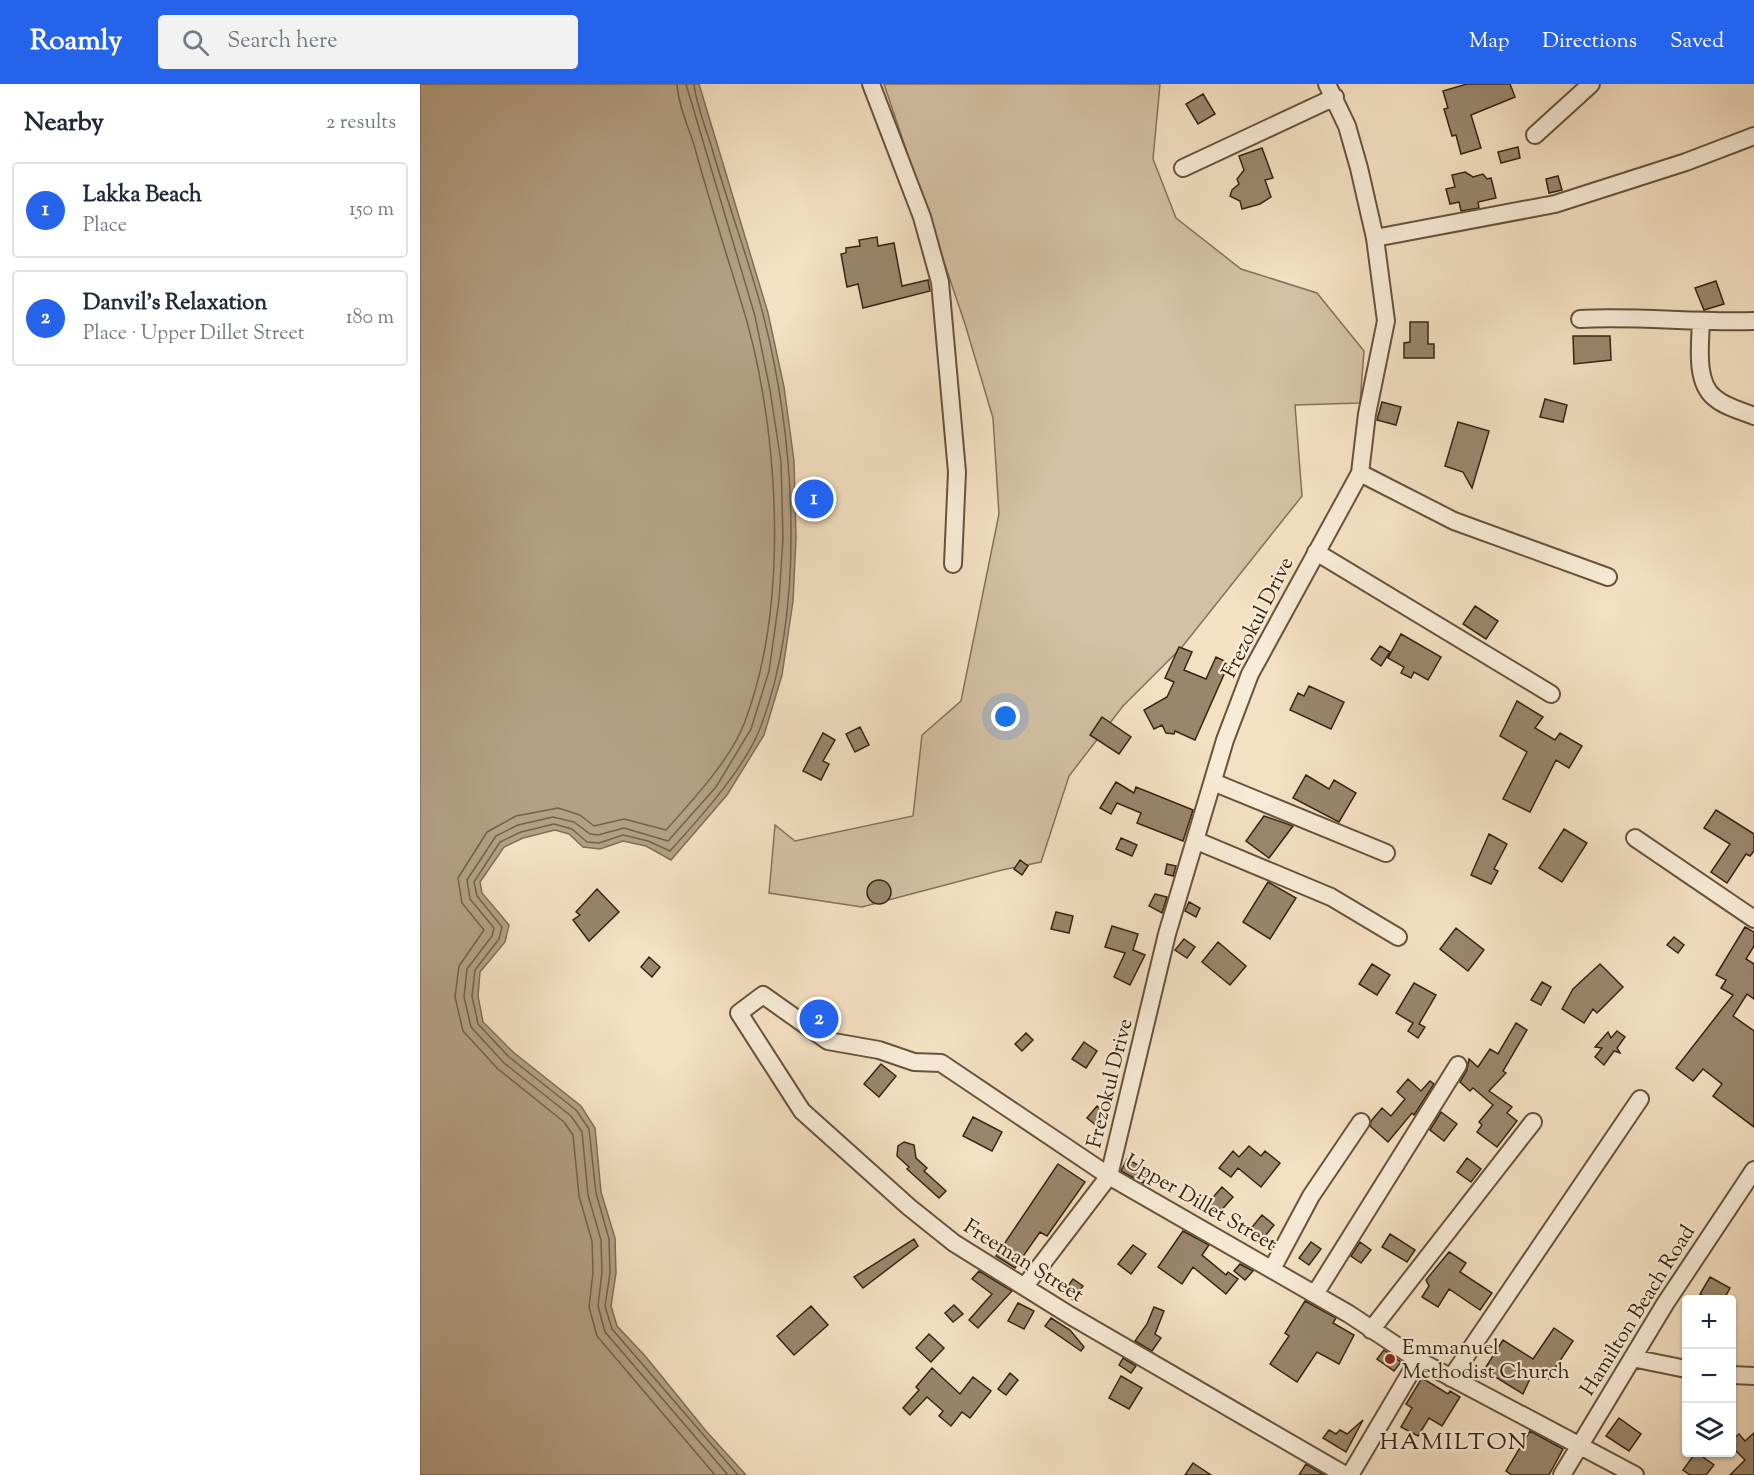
<!DOCTYPE html>
<meta charset="utf-8">
<style>
:root{--surface:#fff;--page:#f2f2f3;--text:#1f2937;--muted:#747a83;--line:#e0e1e3;--accent:#2563eb}
body{margin:0;font-family:"Sorts Mill Goudy",serif;background:var(--page);color:var(--text)}
.controls{position:absolute;right:18px;bottom:18px;display:grid;overflow:hidden;border-radius:6px;box-shadow:0 2px 4px #0004}
.controls button{width:54px;height:54px;display:grid;place-items:center;padding:0;border:0;border-bottom:2px solid var(--line);background:var(--surface);color:var(--text);font:30px sans-serif}
.you{position:absolute;left:586px;top:633px;width:21px;height:21px;margin:-15px;border:4px solid #fff;border-radius:50%;background:#1a73e8;box-shadow:0 0 0 9px #1a73e833}
.badge{display:grid;place-items:center;width:39px;height:39px;border-radius:50%;background:var(--accent);color:#fff;font-size:20px;font-weight:700}
.pin{position:absolute;translate:-50% -50%;border:3px solid #fff;box-shadow:0 2px 6px #0006}
.list{margin:0;padding:0;list-style:none}
h2{display:flex;justify-content:space-between;align-items:center;height:78px;margin:0;padding:0 24px;font-size:26px}
h2 small{font-size:20px;font-weight:400;color:var(--muted)}
.list li{display:grid;grid-template-columns:39px 1fr auto;gap:18px;align-items:center;box-sizing:border-box;height:96px;margin:0 12px 12px;padding:0 12px;border:2px solid var(--line);border-radius:6px}
.list b{display:block;font-size:22px;white-space:nowrap}
.list p{margin:0;font-size:20px;white-space:nowrap;color:var(--muted)}
.list em{font-size:20px;font-style:normal;color:var(--muted)}
.icon{flex:none;width:33px;height:33px;fill:none;stroke:currentColor;stroke-width:2;stroke-linecap:round;stroke-linejoin:round}
.map{position:relative;flex:none;width:1334px;height:1391px;overflow:hidden}
header{display:flex;align-items:center;gap:36px;box-sizing:border-box;height:84px;padding:0 30px;background:var(--accent);color:#fff}
header strong{font-size:28px}
nav{display:flex;gap:33px;margin-inline-start:auto;font-size:21px}
.search{width:420px;height:54px;background:var(--page);display:flex;align-items:center;gap:15px;box-sizing:border-box;padding:0 21px;border-radius:6px;color:var(--muted);font-size:22px}
main{display:flex}
aside{flex:1;background:var(--surface)}
.map>svg:first-child{display:block}
</style>
<header>
<strong>Roamly</strong>
<div class="search"><svg class="icon" aria-label="search" viewBox="0 0 24 24"><circle cx="10" cy="10" r="6"/><path d="M15 15l6 6"/></svg>Search here</div>
<nav><a>Map</a><a>Directions</a><a>Saved</a></nav>
</header>
<main>
<aside>
<h2>Nearby<small>2 results</small></h2>
<ul class="list">
<li><span class="badge">1</span><div><b>Lakka Beach</b><p>Place</p></div><em>150 m</em></li>
<li><span class="badge">2</span><div><b>Danvil's Relaxation</b><p>Place · Upper Dillet Street</p></div><em>180 m</em></li>
</ul>
</aside>
<div class="map">
<svg width="1334" height="1391" viewBox="0 0 1334 1391">
<rect width="100%" height="100%" fill="#f4e0c2"/>
<filter id="stains"><feTurbulence type="fractalNoise" baseFrequency=".00333" numOctaves="4"/><feColorMatrix values="0 0 0 0 .2 0 0 0 0 .09 0 0 0 0 .02 0 0 0 .5 -.17"/></filter>
<radialGradient id="worn" r=".72"><stop offset=".6" stop-color="#630" stop-opacity="0"/><stop offset="1" stop-color="#630" stop-opacity=".3"/></radialGradient>
<path fill="#d4c0a4" stroke="#86725a" stroke-width="1.5" d="M464 0H740L733 75 756 134 821 185 897 209 944 267 940 319 875 321 882 412 762 563 703 622 649 692 621 778 582 786 442 823 349 809 355 741 375 757 493 732 502 651 541 617 579 430 573 334 545 240Z"/>
<path fill="#b4a085" stroke="#826e56" stroke-width="1.5" d="M0 0H279L348 229 364 303 374 377 376 454 373 517 362 591 344 651 307 711 251 776 226 762 203 757 180 765 163 763 149 750 135 746 103 754 84 763 60 798 62 809 89 841 85 858 60 888 58 912 63 938 93 968 161 1022 175 1044 181 1108 195 1154 196 1189 191 1222 197 1242 226 1273 286 1347 326 1391H0Z"/>
<g fill="none" stroke-linecap="round" stroke-linejoin="round">
<path stroke="#76624a" stroke-width="1.5" d="M257 0C258 20 268 42 274 61 288 112 304 163 320 214 359 336 371 518 324 640 310 676 272 717 246 746L204 735 174 742 160 731 138 724 96 732 67 748 38 794 42 819 64 846 39 882 35 913 43 947 78 985 144 1038 153 1051 159 1112 172 1157 173 1188 169 1223 177 1252 295 1391
M266 0 335 232 350 306 361 378 363 454 359 516 349 587 331 645 296 703 248 757 204 744 178 751 170 750 154 738 133 733 98 741 76 752 47 796 50 815 74 844 72 852 47 885 44 913 51 943 84 979 151 1032 162 1048 168 1111 181 1156 182 1188 178 1222 185 1248 308 1391
M274 0C276 20 285 42 291 61 307 118 328 173 343 230 375 355 387 525 339 647 323 686 279 735 250 767L228 757 203 751 179 759 167 758 152 745 134 740 101 748 80 758 54 798 57 812 82 843 79 855 55 886 52 912 58 940 89 973 156 1026 169 1045 176 1109 189 1155 190 1189 185 1222 192 1245 318 1391"/>
</g>
<path fill="#9a866d" stroke="#382410" stroke-width="1.5" d="M1047 0H1090L1095 13 1051 31 1061 64 1041 70 1036 51 1032 52 1024 25 1028 24 1023 7Z
M783 10 795 30 778 40 766 20Z
M1098 63 1100 74 1081 79 1078 68Z
M842 64 853 94 845 96 851 113 840 120 822 125 820 117 810 112 812 106 819 100 817 95 824 86 819 72Z
M1045 88 1053 93 1063 90 1067 95 1071 94 1076 114 1058 118 1059 124 1041 127 1039 118 1030 120 1026 105 1035 103 1032 91Z
M1138 92 1142 106 1129 109 1126 95Z
M457 153 458 162 474 159 482 202 508 196 510 207 443 224 438 200 427 203 421 170 426 169V164L440 162 439 156Z
M1296 197 1304 220 1284 226 1275 204Z
M990 238H1008V260H1014V274H984V259L990 258Z
M1153 252H1190L1191 276 1154 280Z
M1125 315 1147 321 1143 338 1120 333Z
M962 318 981 323 976 341 957 336Z
M1038 338 1069 347 1052 404 1043 388 1025 382Z
M1055 522 1078 537 1066 555 1043 540Z
M981 550 1021 573 1008 596 994 588 991 594 981 589 984 583 968 574Z
M960 562 970 568 961 582 951 575Z
M759 563 772 568 764 586 786 595 796 573 809 579 775 656 755 647 754 650 746 649 742 641 734 645 724 626 747 613 754 598 745 594Z
M889 602 924 618 911 645 870 626 878 609 884 612Z
M1097 617 1123 633 1115 644 1135 656 1140 649 1162 662 1149 684 1136 676 1110 728 1083 715 1107 668 1080 652Z
M682 633 711 653 699 670 670 651Z
M440 643 449 661 435 668 426 650Z
M403 649 415 656 403 677 409 680 401 696 383 687Z
M886 691 909 705 914 696 936 709 919 738 873 714Z
M696 698 714 709 716 703 773 726 763 757 717 739 721 729 697 719 691 730 680 724Z
M1296 726 1334 750V767L1330 772 1326 770 1307 799 1291 788 1310 760 1284 744Z
M844 732 873 742 849 774 826 757Z
M1144 745 1167 759 1142 798 1119 784Z
M1069 750 1087 760 1074 785 1078 787 1071 800 1051 791Z
M701 754 717 761 712 772 696 765Z
M600 776 608 782 602 791 594 785Z
M747 780 756 782 753 792 745 790Z
M447 808a12 12 0 1 1 24 0a12 12 0 1 1-24 0Z
M848 798 876 814 850 855 823 838Z
M177 805 199 828 169 857 153 836 160 831 156 828Z
M735 810 747 813 742 829 729 822Z
M769 818 780 824 776 833 765 827Z
M636 828 653 832 649 849 631 845Z
M692 842 718 850 713 866 725 871 710 901 694 893 705 869 685 863Z
M1325 843 1334 848V862L1326 875 1334 880V915L1327 910 1313 932 1334 947V1043L1293 1012 1302 1000 1283 985 1273 997 1256 984 1313 911 1301 904 1306 896 1296 891Z
M1036 844 1064 866 1048 887 1020 865Z
M1254 853 1264 861 1258 869 1247 861Z
M764 855 775 863 767 874 755 866Z
M798 858 826 882 810 901 782 878Z
M229 873 240 883 232 893 221 883Z
M952 880 970 891 957 911 939 900Z
M1180 880 1203 903 1177 929 1173 925 1164 939 1142 925 1153 905Z
M1122 898 1131 903 1121 921 1111 916Z
M994 899 1016 911 999 940 1005 943 998 954 988 947 993 939 976 929Z
M398 923 411 932 404 941 392 933Z
M1096 939 1107 946 1083 987 1086 989 1069 1007 1092 1023 1087 1029 1097 1037 1077 1063 1057 1048 1062 1041 1059 1038 1073 1021 1053 1004 1050 1007 1040 998 1047 986 1049 975 1058 983 1070 965 1078 970Z
M1197 947 1205 953 1197 964 1200 969 1194 967 1184 981 1175 973 1182 964 1175 963 1188 948 1191 954Z
M606 949 613 956 602 967 595 960Z
M664 958 677 967 666 984 652 975Z
M461 980 476 992 459 1013 444 1000Z
M988 995 1001 1007 1010 997 1014 1000 994 1031 992 1029 968 1058 950 1042 951 1037 962 1024 971 1032 985 1015 977 1008Z
M677 1022 687 1031 678 1043 667 1034Z
M1021 1028 1037 1040 1024 1057 1010 1046Z
M553 1033 582 1048 572 1067 543 1052Z
M484 1058 494 1061 496 1074 507 1084 504 1087 526 1107 519 1114 487 1085 489 1083 477 1072 478 1062Z
M829 1062 841 1072 845 1067 860 1079 841 1103 818 1084 811 1093 799 1084 813 1067 819 1073Z
M1047 1074 1061 1085 1051 1098 1037 1088Z
M707 1075 729 1087 723 1099 701 1087Z
M638 1080 665 1098 627 1152 620 1148 595 1184 576 1172Z
M802 1103 813 1113 799 1129 788 1119Z
M842 1131 854 1141 841 1157 829 1147Z
M763 1147 789 1161 782 1171 806 1191 808 1188 818 1195 806 1210 773 1183 762 1200 738 1183Z
M970 1150 995 1166 987 1178 962 1163Z
M494 1155 498 1162 443 1204 434 1193Z
M891 1158 901 1165 889 1181 879 1174Z
M940 1158 951 1166 941 1179 931 1172Z
M713 1161 726 1170 711 1190 698 1180Z
M1029 1168 1046 1179 1040 1188 1072 1209 1060 1226 1029 1205 1018 1223 1002 1213 1009 1202 1006 1196Z
M820 1180 833 1187 825 1196 814 1187Z
M559 1187 592 1207 558 1244 549 1236 572 1210 552 1195Z
M1290 1193 1310 1204 1304 1215H1289L1280 1210Z
M653 1195 663 1202 653 1216 643 1209Z
M885 1217 916 1234 913 1239 934 1251 919 1280 897 1268 877 1298 850 1280 869 1252 865 1249Z
M598 1219 614 1227 604 1245 588 1237Z
M534 1221 543 1230 533 1238 525 1229Z
M391 1222 408 1241 374 1271 357 1252Z
M734 1223 744 1227 735 1250 741 1254 732 1267 715 1257 727 1240Z
M631 1234 650 1246 664 1263 661 1267 625 1242Z
M1134 1244 1153 1257 1128 1295 1114 1286 1103 1310 1064 1286 1083 1256 1113 1275Z
M509 1250 524 1264 511 1278 496 1264Z
M964 1266 981 1278 974 1287 957 1275Z
M703 1274 716 1282 711 1289 699 1281Z
M512 1284 540 1310 553 1293 571 1307 550 1334 542 1328 531 1342 519 1332 523 1327 507 1313 490 1331 483 1324 499 1306 496 1303Z
M590 1289 598 1296 586 1311 578 1305Z
M701 1292 722 1304 709 1325 689 1314Z
M1002 1294 1028 1310 1030 1307 1040 1313 1022 1342 1009 1334 998 1352 981 1343 992 1324 986 1320Z
M1199 1334 1221 1350 1209 1367 1186 1352Z
M943 1336 926 1368 903 1354 909 1346 916 1350 920 1346 927 1350Z
M1110 1347 1143 1365 1129 1391H1092L1086 1387Z
M1334 1349V1391H1310L1325 1376 1311 1362V1357L1319 1350 1325 1357Z
M1276 1368 1294 1381 1286 1391H1270L1263 1386Z
M773 1379 791 1391H765Z
M886 1380 904 1391H879Z"/>
<g fill="none" stroke-linecap="round" stroke-linejoin="round">
<g stroke="#67533c" stroke-width="20">
<path id="street" d="M451 0 502 133 520 198 537 388 533 480
M1115 51 1171 0
M763 84 915 13
M955 154 1135 120 1266 78 1334 52
M1160 235C1218 232 1276 239 1334 237
M1281 238C1280 261 1275 299 1295 314 1305 323 1322 327 1334 332
M940 389 1034 437 1188 493
M896 468 1131 610
M793 698 966 769
M1215 754 1334 835
M777 757 911 813 978 853
M852 1185 891 1112 941 1038
M605 1202 689 1092 747 850 805 656 830 590 940 389 947 330 966 237 955 154 939 84 927 42 907 0
M895 1210 1038 981
M951 1246 1113 1038
M1212 1274 1266 1285
M1312 1291 1334 1292
M1031 1294 1220 1015
M925 1391 651 1232 534 1159 489 1123 382 1027 319 929 343 911 408 957 459 966 494 978 521 979 689 1092 929 1230 998 1276 1215 1391
M930 1391 998 1276
M1142 1391 1245 1220 1334 1086"/>
</g>
<use href="#street" stroke="#f8ebd7" stroke-width="16"/>
</g>
<circle fill="#8f2418" stroke="#f8ebd7" stroke-width="2" cx="970" cy="1275" r="6"/>
<g text-anchor="middle" stroke-width="4.5" stroke-linejoin="round" paint-order="stroke">
<g font-size="21" fill="#382410" stroke="#f8ebd7">
<text transform="translate(837 533) rotate(-63)" y="7">Frezokul Drive</text>
<text transform="translate(689 999) rotate(-76)" y="7">Frezokul Drive</text>
<text transform="translate(781 1118) rotate(30)" y="7">Upper Dillet Street</text>
<text transform="translate(604 1176) rotate(32)" y="7">Freeman Street</text>
<text transform="translate(1217 1226) rotate(-58)" y="7">Hamilton Beach Road</text>
</g>
<g font-size="21" fill="#382410" stroke="#f8ebd7" text-anchor="start">
<text x="982" y="1270">Emmanuel<tspan x="982" dy="24">Methodist Church</tspan></text>
</g>
<g font-size="24" letter-spacing="1.5" fill="#382410" stroke="#f8ebd7">
<text x="1034" y="1365">HAMILTON</text>
</g>
</g>
<rect width="100%" height="100%" filter="url(#stains)"/>
<rect width="100%" height="100%" fill="url(#worn)"/>
</svg>
<div class="controls">
<button>+</button>
<button>−</button>
<button><svg class="icon" aria-label="layers" viewBox="0 0 24 24"><path d="M12 4l9 5-9 5-9-5zM3 14l9 5 9-5"/></svg></button>
</div>
<div class="you"></div>
<div class="pin badge" style="left:394px;top:415px">1</div>
<div class="pin badge" style="left:399px;top:935px">2</div>
</div>
</main>
